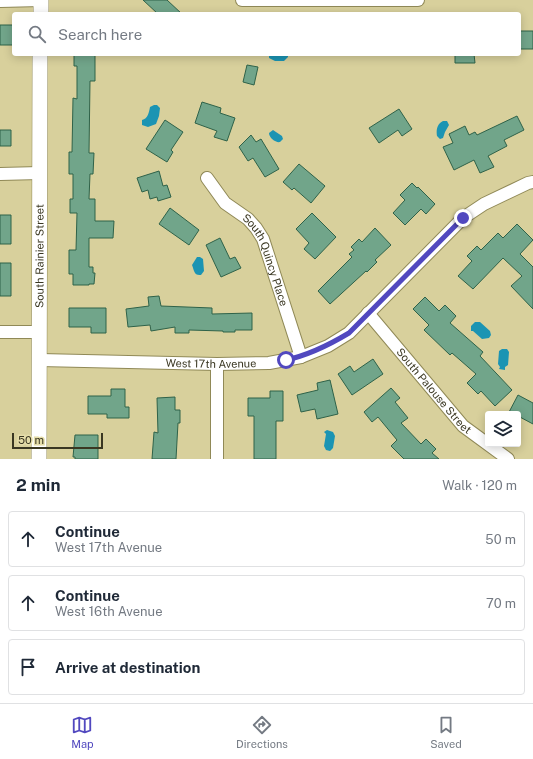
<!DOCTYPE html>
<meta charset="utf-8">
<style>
:root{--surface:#fff;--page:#f6f6f7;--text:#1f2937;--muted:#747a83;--line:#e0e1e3;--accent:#5148bf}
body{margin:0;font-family:"Public Sans",sans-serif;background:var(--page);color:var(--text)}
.controls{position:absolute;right:12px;bottom:12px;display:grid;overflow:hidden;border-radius:4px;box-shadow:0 2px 10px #0003}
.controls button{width:36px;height:36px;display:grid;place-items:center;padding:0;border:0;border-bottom:1px solid var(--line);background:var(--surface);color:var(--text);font:20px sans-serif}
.scale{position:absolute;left:12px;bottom:10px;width:91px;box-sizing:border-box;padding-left:4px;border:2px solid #3a3722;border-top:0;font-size:11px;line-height:14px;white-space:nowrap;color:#3a3722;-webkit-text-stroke:3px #e5dda9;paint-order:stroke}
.stop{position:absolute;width:12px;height:12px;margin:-9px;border:3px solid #5148bf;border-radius:50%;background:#fff}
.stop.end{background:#5148bf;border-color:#fff;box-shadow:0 1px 4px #0008}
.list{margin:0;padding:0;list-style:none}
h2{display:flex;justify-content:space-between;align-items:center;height:52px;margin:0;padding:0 16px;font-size:17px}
h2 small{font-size:13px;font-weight:400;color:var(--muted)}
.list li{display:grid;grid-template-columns:26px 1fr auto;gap:12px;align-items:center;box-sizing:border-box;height:56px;margin:0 8px 8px;padding:0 8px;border:1px solid var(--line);border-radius:4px}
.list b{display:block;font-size:15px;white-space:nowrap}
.list p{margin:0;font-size:13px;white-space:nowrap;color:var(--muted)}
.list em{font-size:13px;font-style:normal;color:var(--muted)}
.icon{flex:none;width:22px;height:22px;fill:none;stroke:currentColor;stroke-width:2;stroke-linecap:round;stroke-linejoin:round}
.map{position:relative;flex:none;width:533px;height:459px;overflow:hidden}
.search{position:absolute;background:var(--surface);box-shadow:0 2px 10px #0003;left:12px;right:12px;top:12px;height:44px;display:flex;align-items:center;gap:10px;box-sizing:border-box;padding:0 14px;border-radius:4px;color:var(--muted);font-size:15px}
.sheet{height:244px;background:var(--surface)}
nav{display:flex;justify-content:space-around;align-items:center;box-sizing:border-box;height:56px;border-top:1px solid var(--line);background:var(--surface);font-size:11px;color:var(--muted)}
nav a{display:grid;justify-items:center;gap:2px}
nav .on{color:var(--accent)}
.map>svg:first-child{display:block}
</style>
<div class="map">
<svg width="533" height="459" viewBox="0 0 533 459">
<rect width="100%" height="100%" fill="#d8d09c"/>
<path fill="#1b94b3" d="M269 54H288V57L284 61H275L269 58Z
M154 105H157L160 108 159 116 156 124 148 127 142 125V120C148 119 149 112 150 107Z
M443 121H447L449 125 445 132 443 138 440 139 437 136C436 130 437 124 443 121Z
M273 130 282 136 283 139 280 142C276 143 269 138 269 133Z
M197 257H200L203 259 204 271 201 275C194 276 194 270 192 265Z
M475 322H480L490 331 491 335 489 338 482 339 473 331H471V326Z
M502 349H507L509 352 508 365 505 367V370L499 369 500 367 498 364 499 351Z
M327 430 333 432 335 436 333 448 330 451 326 450 324 446 326 434 324 432Z"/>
<path fill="#71a58a" stroke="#2f6249" d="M143 0H167L182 14H158Z
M0 25H14V45H0Z
M519 31H533V49H519Z
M74 54H95V81H90L89 153H94L93 174H90L89 199H95V221H114L113 238H89V267H93V273H95L94 284H89V285H73V274H69V250H76L77 213H70V199H73V174H69V152H72L73 98 77 99V66H74Z
M455 54H474L475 63H455Z
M247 65 258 67 254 85 243 82Z
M202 102 221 108 220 113 235 118 227 141 214 137 217 131 195 123Z
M399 109 412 129 402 136 398 130 379 143 369 128Z
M517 116 524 130 504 140 507 146 488 156 494 167 480 173 474 160 454 170 443 147 453 143 449 134 465 126 469 135 475 132 477 135Z
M165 120 183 132 171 150 173 152 167 162 146 149Z
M0 130H11V146H0Z
M251 135 256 142 261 139 279 169 265 177 253 158 248 161 239 147Z
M299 164 325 186 311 203 294 188 292 190 283 182Z
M159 171 163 186 167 185 171 197 158 201 157 197 150 199 148 190 142 192 137 178Z
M412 183 417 188 418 187 435 204 426 214 421 209 405 225 393 213 405 200 400 195Z
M170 208 199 230 189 245 159 224Z
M312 213 336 237 315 259 304 249 309 243 296 229Z
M0 215H11V244H0Z
M517 224 533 240 520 254 533 267V309L511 286 522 276 503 258 473 289 458 276 472 261 467 256 477 246 481 250 498 233 503 238Z
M375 228 391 245 375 260 377 262 367 272 366 271 330 304 318 291 352 257 349 254 354 250 351 247 359 239 362 242Z
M220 238 230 259 235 257 241 268 221 277 206 245Z
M0 263H11V296H0Z
M159 296 161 306 212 308V314L252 313V330H235V332H223V331L189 330V333H175V327L151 331 150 325 128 327 126 309 149 306 148 297Z
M425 297 439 311 445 305 456 316 450 323 483 352 480 356 512 390 495 406 481 391 478 394 467 383 476 374 452 353 450 355 424 330 429 325 413 309Z
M69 308H106V333H91V327H69Z
M373 359 383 374 352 395 338 374 350 366 354 372Z
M330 380 338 414 317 419 315 409 301 412 297 395 318 390 317 383Z
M391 388 400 398 395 402 408 418 401 423 421 444 426 439 436 449 432 453 439 459H404L391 446 397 440 378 417 372 422 364 412Z
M111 389H125V407H129V418H107V414H88V396H111Z
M270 391H283V421H276V459H254V416H248V398H270Z
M518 395 533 403V424L518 416V414H508Z
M175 397V410H180V423H178L176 459H152L154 432 158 433 157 398Z
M75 435H98V459H75V457H73Z"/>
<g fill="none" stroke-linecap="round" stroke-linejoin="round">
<g stroke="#908957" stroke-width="14">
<g id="minor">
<path d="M242 0H418"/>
<path d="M0 1 41 0"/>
<path d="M0 174 40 173"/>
<path id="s1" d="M207 178 225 203 248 219 256 228 263 239 301 357"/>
<path id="s2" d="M368 313 463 426 508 459"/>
<path d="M0 332H40"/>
<path id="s3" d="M40 360 217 364 269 363 301 357 328 346 349 333 463 218 484 204 528 183 533 182"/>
<path d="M217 459V364"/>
</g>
</g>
<g stroke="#908957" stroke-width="16">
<g id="tertiary">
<path d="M41 14V0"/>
<path id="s4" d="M39 459 40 54"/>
</g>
</g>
<use href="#minor" stroke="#fff" stroke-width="12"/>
<use href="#tertiary" stroke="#fff" stroke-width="15"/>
</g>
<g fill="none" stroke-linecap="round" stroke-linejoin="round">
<path stroke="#5148bf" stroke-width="5" d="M286 360C309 355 329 345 349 333L463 218"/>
</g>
<g text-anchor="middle" stroke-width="4" stroke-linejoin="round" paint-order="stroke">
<g font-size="11" fill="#3a3722" stroke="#e5dda9">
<text dy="4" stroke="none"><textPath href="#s4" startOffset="203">South Rainier Street</textPath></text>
<text dy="4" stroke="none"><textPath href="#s1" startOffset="104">South Quincy Place</textPath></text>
<text dy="4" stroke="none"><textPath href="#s3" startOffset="171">West 17th Avenue</textPath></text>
<text dy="4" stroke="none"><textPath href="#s2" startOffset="102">South Palouse Street</textPath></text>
</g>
</g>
</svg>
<div class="controls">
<button><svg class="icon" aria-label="layers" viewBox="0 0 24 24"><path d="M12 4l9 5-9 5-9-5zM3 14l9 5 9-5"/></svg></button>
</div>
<div class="scale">50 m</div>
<div class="stop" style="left:286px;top:360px"></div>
<div class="stop end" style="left:463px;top:218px"></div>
<div class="search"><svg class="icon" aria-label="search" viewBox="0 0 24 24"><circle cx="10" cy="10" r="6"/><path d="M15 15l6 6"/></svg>Search here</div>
</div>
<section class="sheet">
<h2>2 min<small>Walk · 120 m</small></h2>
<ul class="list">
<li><svg class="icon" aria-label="ahead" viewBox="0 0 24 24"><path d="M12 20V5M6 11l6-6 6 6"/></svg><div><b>Continue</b><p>West 17th Avenue</p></div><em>50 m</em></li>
<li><svg class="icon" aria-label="ahead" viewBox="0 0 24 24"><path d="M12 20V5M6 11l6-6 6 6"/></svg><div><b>Continue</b><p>West 16th Avenue</p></div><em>70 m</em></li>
<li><svg class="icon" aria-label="arrive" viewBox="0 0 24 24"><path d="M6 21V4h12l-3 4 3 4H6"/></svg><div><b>Arrive at destination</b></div></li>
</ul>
</section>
<nav>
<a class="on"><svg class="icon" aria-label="map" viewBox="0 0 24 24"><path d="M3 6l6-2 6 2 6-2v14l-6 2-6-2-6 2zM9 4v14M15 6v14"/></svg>Map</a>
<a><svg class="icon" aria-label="directions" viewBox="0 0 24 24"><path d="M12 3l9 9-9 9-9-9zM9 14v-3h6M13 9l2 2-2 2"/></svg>Directions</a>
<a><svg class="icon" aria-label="saved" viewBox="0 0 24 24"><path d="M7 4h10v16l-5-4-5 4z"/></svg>Saved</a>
</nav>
